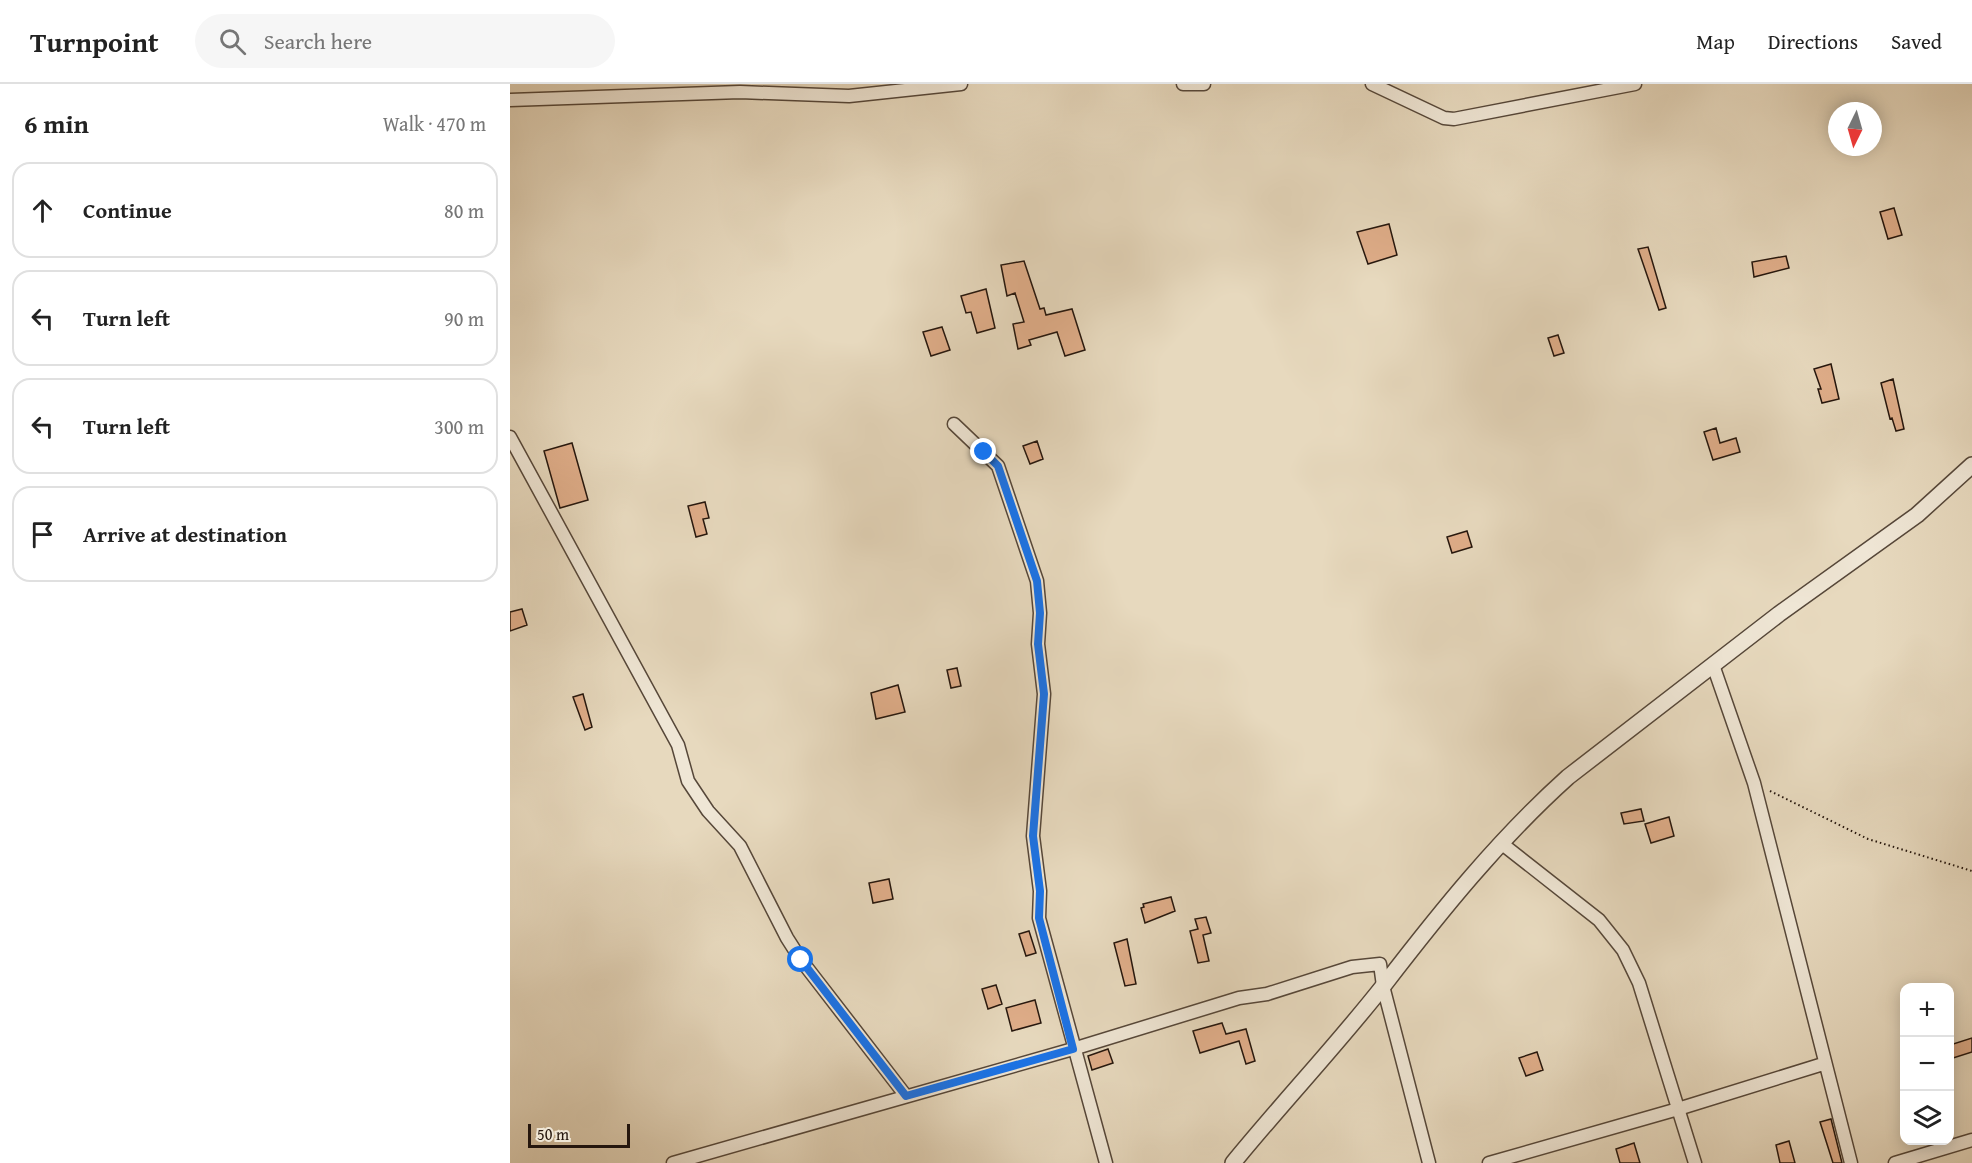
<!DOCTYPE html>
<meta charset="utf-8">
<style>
:root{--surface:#fff;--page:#f6f6f6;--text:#222;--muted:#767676;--line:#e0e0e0}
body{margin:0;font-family:"Gentium Book Plus",serif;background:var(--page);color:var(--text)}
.controls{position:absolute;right:18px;bottom:18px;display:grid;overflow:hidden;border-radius:12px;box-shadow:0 3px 15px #0003}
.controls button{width:54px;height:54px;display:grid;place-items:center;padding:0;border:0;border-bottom:2px solid var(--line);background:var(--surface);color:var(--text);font:30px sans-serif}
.compass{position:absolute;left:1318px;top:18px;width:54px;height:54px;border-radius:50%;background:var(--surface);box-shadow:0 3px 15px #0003;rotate:185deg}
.scale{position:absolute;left:18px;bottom:15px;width:102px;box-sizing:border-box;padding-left:6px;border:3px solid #25160d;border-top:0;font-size:16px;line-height:21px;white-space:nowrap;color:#25160d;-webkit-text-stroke:4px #efe6d5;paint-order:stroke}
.stop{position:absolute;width:18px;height:18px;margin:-14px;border:4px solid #1a73e8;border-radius:50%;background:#fff}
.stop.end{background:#1a73e8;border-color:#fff;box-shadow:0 2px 6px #0008}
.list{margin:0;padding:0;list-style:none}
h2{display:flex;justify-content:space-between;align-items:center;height:78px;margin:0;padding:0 24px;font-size:26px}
h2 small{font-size:20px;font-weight:400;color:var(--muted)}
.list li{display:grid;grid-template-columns:39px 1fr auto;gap:18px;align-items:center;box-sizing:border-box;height:96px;margin:0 12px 12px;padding:0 12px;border:2px solid var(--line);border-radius:18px}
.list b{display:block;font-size:22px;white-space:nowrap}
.list em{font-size:20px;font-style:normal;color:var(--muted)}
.icon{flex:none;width:33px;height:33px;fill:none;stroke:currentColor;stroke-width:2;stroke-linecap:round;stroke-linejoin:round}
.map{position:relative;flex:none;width:1462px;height:1079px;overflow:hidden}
header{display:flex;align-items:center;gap:36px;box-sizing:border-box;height:84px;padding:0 30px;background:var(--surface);border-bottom:2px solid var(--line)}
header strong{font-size:28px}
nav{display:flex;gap:33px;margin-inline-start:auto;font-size:21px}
.search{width:420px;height:54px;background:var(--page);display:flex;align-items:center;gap:15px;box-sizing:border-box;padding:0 21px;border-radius:33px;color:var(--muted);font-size:22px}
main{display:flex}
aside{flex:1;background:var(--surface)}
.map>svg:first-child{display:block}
</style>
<header>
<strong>Turnpoint</strong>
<div class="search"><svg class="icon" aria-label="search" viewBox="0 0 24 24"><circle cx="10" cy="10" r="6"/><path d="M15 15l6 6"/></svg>Search here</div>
<nav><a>Map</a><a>Directions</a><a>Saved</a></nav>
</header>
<main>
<aside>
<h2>6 min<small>Walk · 470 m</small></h2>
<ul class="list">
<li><svg class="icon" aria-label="ahead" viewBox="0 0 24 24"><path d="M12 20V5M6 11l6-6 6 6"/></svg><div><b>Continue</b></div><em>80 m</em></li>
<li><svg class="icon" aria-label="left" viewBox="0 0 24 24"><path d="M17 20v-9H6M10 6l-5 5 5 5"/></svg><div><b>Turn left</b></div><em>90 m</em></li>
<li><svg class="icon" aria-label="left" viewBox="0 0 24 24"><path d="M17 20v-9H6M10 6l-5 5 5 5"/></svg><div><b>Turn left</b></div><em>300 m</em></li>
<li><svg class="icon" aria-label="arrive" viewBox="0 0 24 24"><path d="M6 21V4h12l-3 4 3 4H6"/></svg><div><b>Arrive at destination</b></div></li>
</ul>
</aside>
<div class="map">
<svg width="1462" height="1079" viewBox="0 0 1462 1079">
<rect width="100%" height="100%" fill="#e7d9be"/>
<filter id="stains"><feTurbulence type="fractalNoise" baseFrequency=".00333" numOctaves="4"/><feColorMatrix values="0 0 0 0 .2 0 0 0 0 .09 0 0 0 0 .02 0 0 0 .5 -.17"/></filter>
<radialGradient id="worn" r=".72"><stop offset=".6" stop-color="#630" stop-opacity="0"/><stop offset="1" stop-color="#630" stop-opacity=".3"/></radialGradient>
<path fill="#e0ae8a" stroke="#25160d" stroke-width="1.5" d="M1384 124 1392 151 1378 155 1370 128Z
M879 140 887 171 858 180 847 148Z
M1138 163 1156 224 1149 226 1128 165Z
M1276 172 1279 184 1244 193 1242 178Z
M514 177 530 225 534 224 536 231 562 225 575 266 555 272 547 248 519 256 521 261 508 265 503 240 514 238 505 209 497 212 491 181Z
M476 205 485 244 467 249 461 228 456 229 451 212Z
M432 243 440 266 421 272 413 248Z
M1048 251 1054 269 1044 272 1038 254Z
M1321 280 1329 315 1312 319 1308 305H1311L1304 285Z
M1383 295 1394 345 1386 347 1382 334 1380 335 1371 299Z
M1206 344 1210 359 1226 354 1230 368 1203 376 1194 348Z
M527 357 533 375 520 380 513 362Z
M62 359 78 416 50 424 34 367Z
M195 418 199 434 193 435 197 450 186 453 178 422Z
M957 447 962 463 942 469 937 453Z
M12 525 17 541 0 547V528Z
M447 584 451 602 441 604 437 586Z
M388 601 395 628 366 635 361 609Z
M73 610 82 643 75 646 63 613Z
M1131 725 1134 737 1114 740 1111 729Z
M1159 733 1164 752 1141 759 1135 740Z
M379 795 383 815 363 819 359 799Z
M661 813 665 827 635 839 631 824 634 823 633 820Z
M696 833 701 849 693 851 699 877 688 879 680 847 688 845 685 835Z
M519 847 526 869 516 872 509 850Z
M617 855 626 900 615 902 604 859Z
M486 901 492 920 478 925 472 905Z
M525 916 531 939 502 947 496 924Z
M712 939 716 950 736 945 745 977 736 980 729 957 690 969 683 947Z
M1462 954V968L1440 975V961Z
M598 965 603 979 582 986 578 972Z
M1027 968 1033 986 1016 992 1009 974Z
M1321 1035 1332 1079H1323L1310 1038Z
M1279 1057 1285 1079H1270L1266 1061Z
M1124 1059 1130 1079H1110L1106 1065Z"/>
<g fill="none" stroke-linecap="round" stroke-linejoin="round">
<g stroke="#564739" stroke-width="15">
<path id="minor" d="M673 0H694
M862 0 934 34 944 35 1125 0
M0 16 230 8 339 12 451 0
M444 340 488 382 527 497 530 529 528 560 534 610 523 752 530 807 529 834 596 1079
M0 353 168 661 178 697 198 727 230 762 277 854 291 876 396 1012
M1203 581 1244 699 1341 1079
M991 759 1089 836 1113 866 1129 899 1185 1079
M163 1079 563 965 729 914 757 910 842 883 870 880 873 902 919 1079
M979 1079 1168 1025 1313 980
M1385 1079 1462 1056"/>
</g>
<g stroke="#564739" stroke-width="18">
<path id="tertiary" d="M723 1079C772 1019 826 962 874 901 931 827 988 756 1058 693L1269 530 1407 431 1462 381"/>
</g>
<path stroke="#25160d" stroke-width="2" stroke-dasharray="1.5 3" stroke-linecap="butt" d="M1260 707 1358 755 1462 787"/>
<use href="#minor" stroke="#efe6d5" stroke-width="12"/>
<use href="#tertiary" stroke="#efe6d5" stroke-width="15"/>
</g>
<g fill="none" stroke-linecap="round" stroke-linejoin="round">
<path stroke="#1a73e8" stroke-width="8" d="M291 876 396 1012 563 965 529 834 530 807 523 752 534 610 528 560 530 529 527 497 488 382 474 368"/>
</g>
<rect width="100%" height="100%" filter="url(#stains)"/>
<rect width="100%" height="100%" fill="url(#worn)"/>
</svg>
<div class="controls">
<button>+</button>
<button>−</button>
<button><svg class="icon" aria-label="layers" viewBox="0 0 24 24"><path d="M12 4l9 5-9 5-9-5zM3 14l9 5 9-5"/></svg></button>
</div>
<svg class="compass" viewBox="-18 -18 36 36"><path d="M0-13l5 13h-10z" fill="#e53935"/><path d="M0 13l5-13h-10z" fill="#767676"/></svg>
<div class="scale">50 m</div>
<div class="stop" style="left:291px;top:876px"></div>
<div class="stop end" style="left:474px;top:368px"></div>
</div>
</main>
